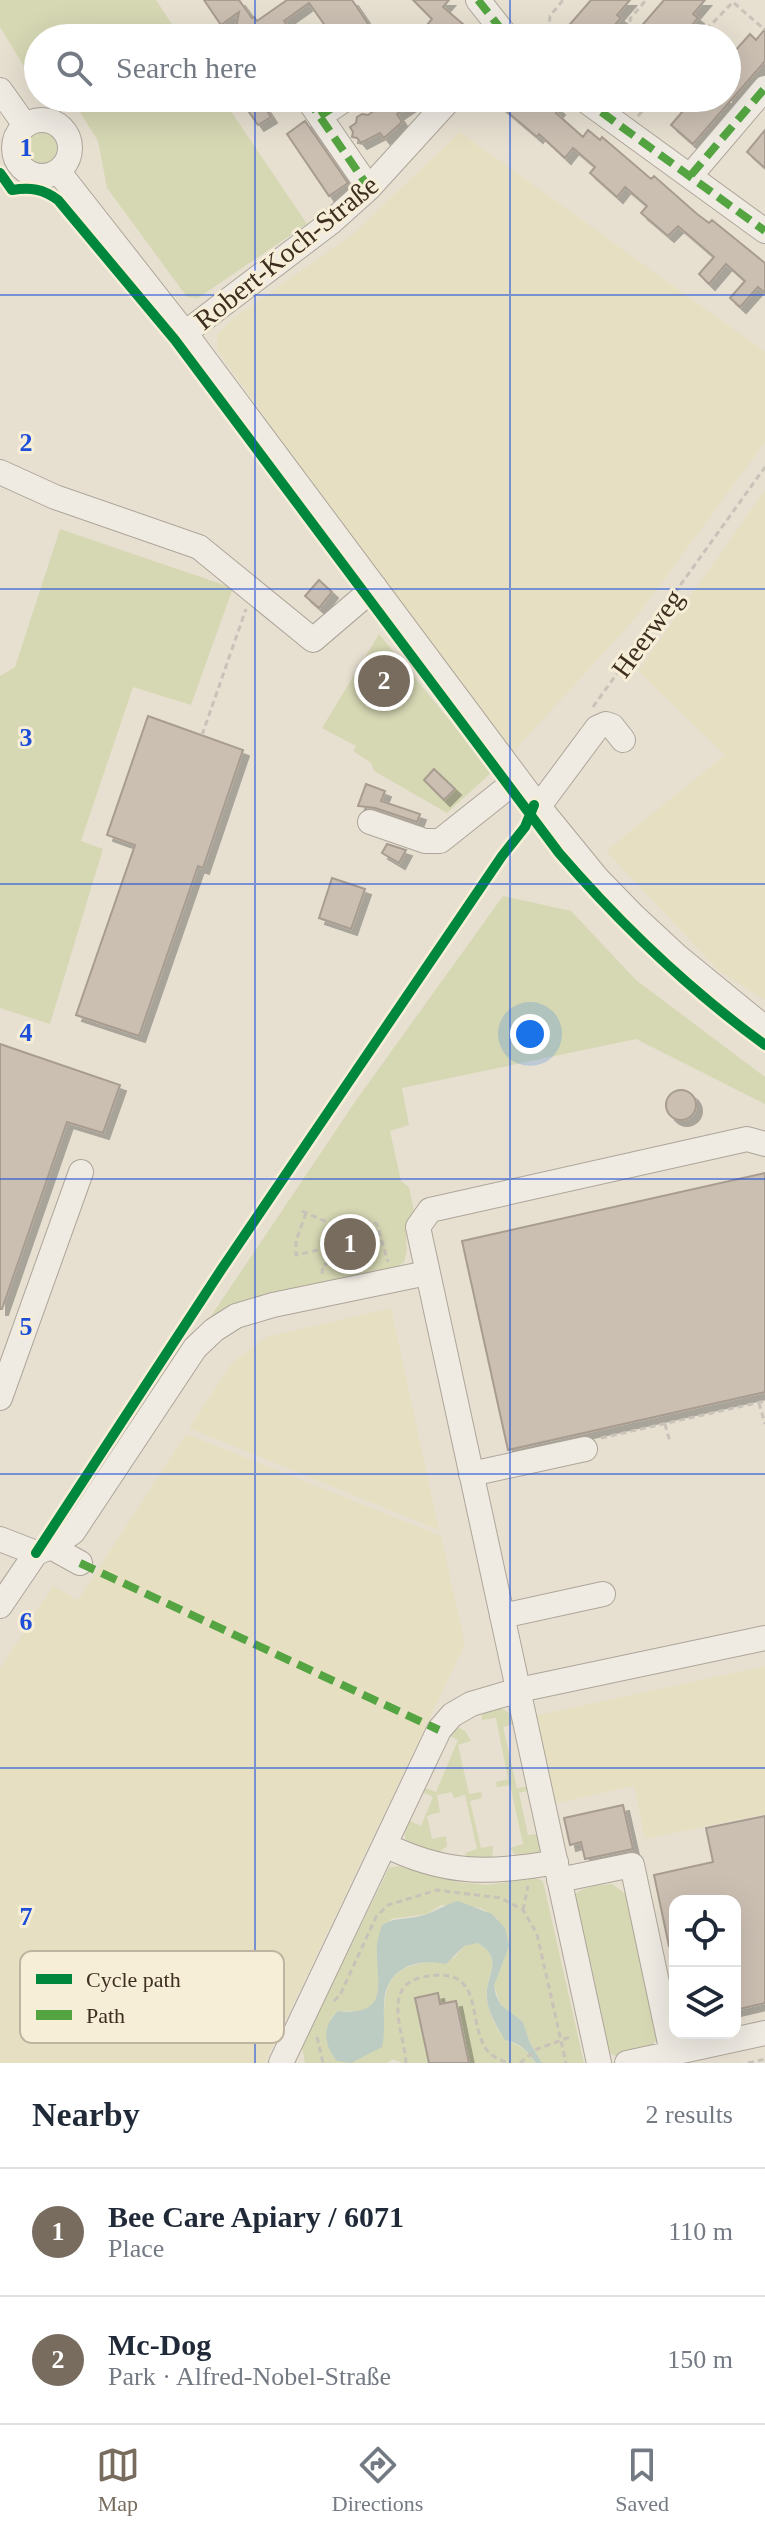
<!DOCTYPE html>
<meta charset="utf-8">
<style>
:root{--surface:#fff;--page:#f2f2f3;--text:#1f2937;--muted:#747a83;--line:#e0e1e3;--accent:#786c5e}
body{margin:0;font-family:"Times New Roman",serif;background:var(--page);color:var(--text)}
.controls{position:absolute;right:24px;bottom:24px;display:grid;overflow:hidden;border-radius:16px;box-shadow:0 8px 32px #0002}
.controls button{width:72px;height:72px;display:grid;place-items:center;padding:0;border:0;border-bottom:2px solid var(--line);background:var(--surface);color:var(--text);font:40px sans-serif}
.you{position:absolute;left:530px;top:1034px;width:28px;height:28px;margin:-20px;border:6px solid #fff;border-radius:50%;background:#1a73e8;box-shadow:0 0 0 12px #1a73e833}
.badge{display:grid;place-items:center;width:52px;height:52px;border-radius:50%;background:var(--accent);color:#fff;font-size:26px;font-weight:700}
.pin{position:absolute;translate:-50% -50%;border:4px solid #fff;box-shadow:0 2px 8px #0006}
.list{margin:0;padding:0;list-style:none}
h2{display:flex;justify-content:space-between;align-items:center;height:104px;margin:0;padding:0 32px;font-size:34px}
h2 small{font-size:26px;font-weight:400;color:var(--muted)}
.list li{display:grid;grid-template-columns:52px 1fr auto;gap:24px;align-items:center;box-sizing:border-box;height:128px;padding:0 32px;border-top:2px solid var(--line)}
.list b{display:block;font-size:30px;white-space:nowrap}
.list p{margin:0;font-size:26px;white-space:nowrap;color:var(--muted)}
.list em{font-size:26px;font-style:normal;color:var(--muted)}
.icon{flex:none;width:44px;height:44px;fill:none;stroke:currentColor;stroke-width:2;stroke-linecap:round;stroke-linejoin:round}
.map{position:relative;flex:none;width:765px;height:2063px;overflow:hidden}
.search{position:absolute;background:var(--surface);box-shadow:0 8px 32px #0002;left:24px;right:24px;top:24px;height:88px;display:flex;align-items:center;gap:20px;box-sizing:border-box;padding:0 28px;border-radius:44px;color:var(--muted);font-size:30px}
.sheet{height:360px;background:var(--surface)}
nav{display:flex;justify-content:space-around;align-items:center;box-sizing:border-box;height:112px;border-top:2px solid var(--line);background:var(--surface);font-size:22px;color:var(--muted)}
nav a{display:grid;justify-items:center;gap:4px}
nav .on{color:var(--accent)}
.map>svg:first-child{display:block}
</style>
<div class="map">
<svg width="765" height="2063" viewBox="0 0 765 2063">
<defs>
<filter id="shadow"><feDropShadow dx="6" dy="6" stdDeviation="0" flood-color="#0004"/></filter>
</defs>
<rect width="100%" height="100%" fill="#e7e0d1"/>
<path fill="#e6dfc2" d="M460 132 765 352V442L638 615 513 752 377 574 217 350V335L234 318 353 234Z
M765 490V1000L719 971 606 851 725 755 638 671Z
M391 1308 439 1530 189 1428 232 1363 266 1337Z
M186 1434 441 1536 465 1644 265 2063H0V1669L53 1586 78 1600Z
M765 1666V1814L645 1839 634 1786 553 1804 534 1716Z"/>
<path fill="#d6d7b3" d="M0 0H156L181 38H38L36 86 0 27Z
M71 98H222L307 224 198 298 187 297 107 188 98 141Z
M27 148a15 15 0 1 1 30 0a15 15 0 1 1-30 0Z
M60 529 233 588 191 705 133 687 81 841 103 849 50 1024 0 1008V676L15 667Z
M379 634 492 772 447 813 374 771 371 763 353 751 356 746 322 728Z
M503 896 571 911 636 980 765 1077V1104L636 1039 402 1088 409 1125 390 1131 401 1181 409 1187 414 1211 406 1233 407 1250 404 1262 395 1268 203 1328 357 1099Z
M498 1706 514 1716 517 1723 503 1727 517 1788 531 1786V1790L519 1793 528 1835 541 1833 543 1846 540 1853 519 1860 510 1848 523 1844 510 1785 497 1787 496 1782 508 1779 496 1718 482 1720V1713L487 1707Z
M460 1728 466 1732 471 1741 458 1745 469 1794 481 1792 482 1798 470 1801 481 1848 493 1846 492 1858 469 1860 465 1853 477 1849 465 1795 454 1798 452 1792 437 1795 440 1812 427 1816 432 1839 446 1836 447 1846 438 1853 411 1850C404 1839 402 1832 408 1820L421 1826 433 1797 420 1791 423 1787 436 1792 458 1740 446 1734 451 1729Z
M398 1866 457 1882 487 1885 536 1878 543 1881 584 2063H542L530 2043 523 2022 501 2005 494 1986 499 1972 498 1919 481 1908 441 1905 427 1914 391 1919 377 1944 379 1990 374 2004 365 2011H338L330 2019 384 2015C385 1962 411 1965 454 1958L464 1946 478 1943C506 1960 483 1977 487 2000 488 2010 498 2035 507 2040 522 2048 525 2048 536 2063H402L393 2059 387 2063H305L302 2046 389 1868Z
M612 1884 627 1895 657 2039 647 2051 616 2056 608 2053 571 1899C579 1886 598 1886 612 1884Z"/>
<path fill="#bcccc2" d="M458 1901 492 1914 505 1928 509 1946 494 1986 496 1995 501 2005 523 2022 530 2043 542 2063H536C527 2051 521 2043 505 2040 498 2029 488 2012 487 1999 484 1976 506 1960 478 1943L464 1946 446 1964C419 1958 391 1966 385 1995 382 2012 386 2030 382 2047L351 2063 337 2061C323 2044 322 2026 338 2011 393 2017 375 1980 377 1944 378 1938 380 1931 382 1925 396 1916 412 1920 427 1914 438 1910 446 1904 458 1901Z"/>
<path fill="#cbbfb2" stroke="#a89c90" stroke-width="2" filter="url(#shadow)" d="M204 0H239L252 18 254 17 257 21 287 0H352L371 28 355 38H310L326 27 309 3 284 21 287 25 267 38H234L239 12 221 25Z
M413 0H449L443 7 470 30 463 38H432L423 30 432 19Z
M591 0H630L617 15 621 18 603 38H558Z
M664 0H705L693 14 698 18 681 38H631Z
M765 29V61L693 144 671 125 694 98H727V60L750 34 756 40Z
M392 98H421L397 114 402 122 384 138 380 133 361 143 357 138 352 137 353 132 350 127 356 123 357 117 362 114 368 115Z
M491 98H546L559 109 556 113 583 137 588 130 600 140 602 137 651 179 654 176 697 214 709 223 712 220 765 263V293L758 287 740 307 730 298 745 281 726 264 709 284 699 274 714 257 678 226 668 236 641 213 647 206 625 187 617 197 590 173 595 167 573 148 565 158 539 134 537 137Z
M262 103 271 117 258 125 249 112Z
M305 121 348 183 329 196 287 134Z
M765 130V168L747 152Z
M319 580 332 592 319 608 305 596Z
M148 716 243 750 203 868 198 866 139 1036 76 1015 135 845 107 835Z
M434 769 455 789 444 800 424 780Z
M366 784 385 791 381 801 420 814 417 822 375 808 358 806Z
M387 844 406 850 399 863 382 853Z
M332 878 365 889 351 929 319 918Z
M0 1044 120 1085 103 1133 67 1122 2 1309H0Z
M666 1105a15 15 0 1 1 30 0a15 15 0 1 1-30 0Z
M765 1173V1392L508 1450 462 1241Z
M361 1225 367 1256 345 1261 338 1230Z
M623 1805 633 1849 585 1859 581 1842 570 1845 564 1818Z
M765 1816V2003L735 2010V1901H675V1945L669 1946 654 1875 713 1862 706 1828Z
M438 1993 440 2004 456 2001 469 2063H429L415 1998Z"/>
<g fill="none" stroke-linecap="round" stroke-linejoin="round">
<g stroke="#ada599" stroke-width="26">
<path id="minor" d="M478 0 508 38
M0 90 25 125
M307 98 369 188
M582 98 765 231
M320 116 347 98
M14 148a28 28 0 1 1 56 0a28 28 0 1 1-56 0Z
M58 171 185 333 535 802 597 878 634 916 677 956 765 1028
M691 175 765 88
M185 333 330 223 369 188 451 98
M0 472 55 497 199 547 313 640 375 587
M539 806 597 728 606 724 612 726 623 740
M370 822 425 841H440L518 779
M0 1398 81 1172
M471 1474 585 1449
M0 1539 36 1553
M51 1547 80 1563
M36 1553 51 1547 73 1532 195 1348 214 1330 236 1316 273 1305 427 1273
M0 1606 36 1553
M502 1616 603 1594
M385 1845C446 1875 490 1874 556 1862
M559 1880 632 1865 672 2053
M281 2063 439 1730 452 1715 471 1704 519 1690 765 1638
M599 2063 418 1227 430 1210 747 1139 765 1144
M627 2063 765 2033"/>
</g>
<path stroke="#c8c2b9" stroke-width="3" stroke-dasharray="6 4" stroke-linecap="butt" d="M734 3 765 30
M539 38 549 26 550 16 563 0
M621 38 631 27 630 19 646 0
M702 38V34L733 2
M638 116 654 98
M593 707 765 467
M202 735 246 609
M302 1211 327 1222 332 1230
M306 1213 296 1241V1255L335 1246
M322 1274 323 1265 339 1260 332 1230 371 1221 377 1224 388 1262
M759 1403 765 1424
M665 1424 670 1442
M601 1438 765 1401
M523 1910 528 1886
M334 2001 340 1995 376 1917 388 1905 437 1890 501 1898 523 1910 537 1934 566 2063
M317 2037 323 2063
M406 2063C405 2035 380 1986 423 1977 486 1964 466 2019 486 2049 491 2056 499 2059 507 2063
M520 2063 537 2049 573 2036
M748 2063 765 2059"/>
<use href="#minor" stroke="#efebe3" stroke-width="24"/>
<path stroke="#54a441" stroke-width="8" stroke-dasharray="16 8" stroke-linecap="butt" d="M478 0 508 38
M307 98 369 188
M582 98 765 231
M320 116 347 98
M691 175 765 88
M80 1563 439 1730"/>
<g stroke="#f7eed8" stroke-width="15">
<path id="cycleway" d="M0 173 12 190C31 187 43 189 58 200L175 340 559 853C622 926 687 988 765 1045
M36 1553 221 1270 502 856 525 827 534 805"/>
</g>
<use href="#cycleway" stroke="#00873e" stroke-width="10"/>
</g>
<path fill="none" stroke="#1d4ed8" stroke-width="2" stroke-opacity="0.55" d="M255 0V38M510 0V38M255 98V2063M510 98V2063M0 295H765M0 589H765M0 884H765M0 1179H765M0 1474H765M0 1768H765"/>
<g text-anchor="middle" stroke-width="6" stroke-linejoin="round" paint-order="stroke">
<g font-size="28" fill="#3d2e20" stroke="#f7eed8">
<text transform="translate(286 252) rotate(-39)" y="10">Robert-Koch-Straße</text>
<text transform="translate(647 633) rotate(-54)" y="10">Heerweg</text>
</g>
</g>
<rect x="20" y="1951" width="264" height="92" rx="12" fill="#f7eed8" stroke="#bfb4a1" stroke-width="2"/>
<rect x="36" y="1974" width="36" height="10" fill="#00873e"/>
<rect x="36" y="2010" width="36" height="10" fill="#54a441"/>
<g font-size="22" fill="#3d2e20">
<text x="86" y="1987">Cycle path</text>
<text x="86" y="2023">Path</text>
</g>
<g font-size="26" text-anchor="middle" font-weight="bold" fill="#1d4ed8" stroke="#f7eed8" stroke-width="6" stroke-linejoin="round" paint-order="stroke">
<text x="26" y="156">1</text>
<text x="26" y="451">2</text>
<text x="26" y="746">3</text>
<text x="26" y="1041">4</text>
<text x="26" y="1335">5</text>
<text x="26" y="1630">6</text>
<text x="26" y="1925">7</text>
</g>
</svg>
<div class="controls">
<button><svg class="icon" aria-label="locate" viewBox="0 0 24 24"><circle cx="12" cy="12" r="6"/><path d="M12 2v4M12 18v4M2 12h4M18 12h4"/></svg></button>
<button><svg class="icon" aria-label="layers" viewBox="0 0 24 24"><path d="M12 4l9 5-9 5-9-5zM3 14l9 5 9-5"/></svg></button>
</div>
<div class="you"></div>
<div class="pin badge" style="left:350px;top:1244px">1</div>
<div class="pin badge" style="left:384px;top:681px">2</div>
<div class="search"><svg class="icon" aria-label="search" viewBox="0 0 24 24"><circle cx="10" cy="10" r="6"/><path d="M15 15l6 6"/></svg>Search here</div>
</div>
<section class="sheet">
<h2>Nearby<small>2 results</small></h2>
<ul class="list">
<li><span class="badge">1</span><div><b>Bee Care Apiary / 6071</b><p>Place</p></div><em>110 m</em></li>
<li><span class="badge">2</span><div><b>Mc-Dog</b><p>Park · Alfred-Nobel-Straße</p></div><em>150 m</em></li>
</ul>
</section>
<nav>
<a class="on"><svg class="icon" aria-label="map" viewBox="0 0 24 24"><path d="M3 6l6-2 6 2 6-2v14l-6 2-6-2-6 2zM9 4v14M15 6v14"/></svg>Map</a>
<a><svg class="icon" aria-label="directions" viewBox="0 0 24 24"><path d="M12 3l9 9-9 9-9-9zM9 14v-3h6M13 9l2 2-2 2"/></svg>Directions</a>
<a><svg class="icon" aria-label="saved" viewBox="0 0 24 24"><path d="M7 4h10v16l-5-4-5 4z"/></svg>Saved</a>
</nav>
